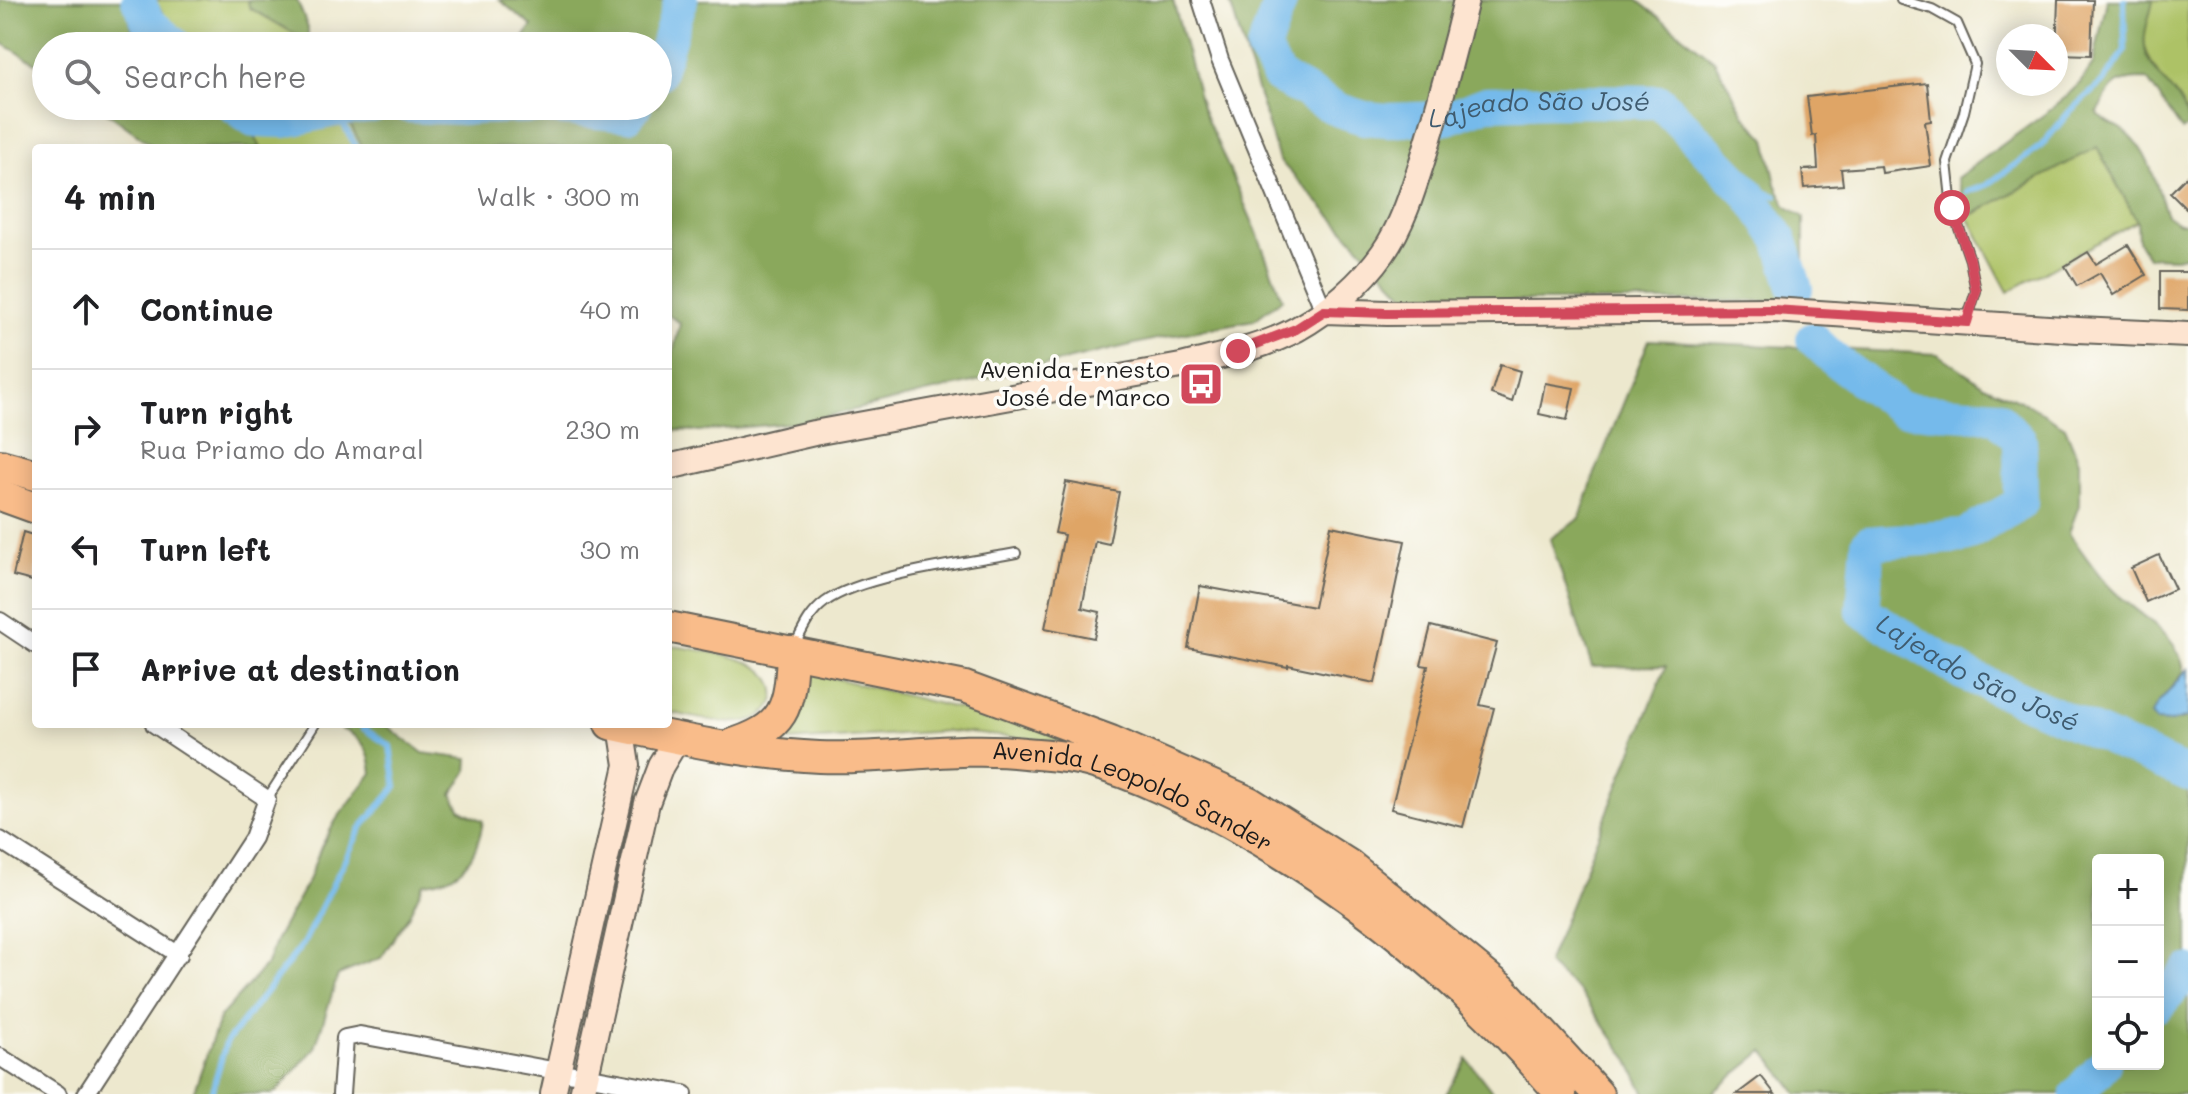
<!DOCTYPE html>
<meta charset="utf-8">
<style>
:root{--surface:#fff;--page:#f2f2f2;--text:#202124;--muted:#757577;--line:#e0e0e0}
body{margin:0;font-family:Mali,sans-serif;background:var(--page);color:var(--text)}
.controls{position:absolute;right:24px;bottom:24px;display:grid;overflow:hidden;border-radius:8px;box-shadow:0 4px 20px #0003}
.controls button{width:72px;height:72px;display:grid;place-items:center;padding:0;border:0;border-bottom:2px solid var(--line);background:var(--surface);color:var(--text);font:40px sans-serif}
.compass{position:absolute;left:1996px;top:24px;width:72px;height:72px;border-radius:50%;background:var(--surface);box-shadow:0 4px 20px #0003;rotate:114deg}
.stop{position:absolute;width:24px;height:24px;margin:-18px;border:6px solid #d1495b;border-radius:50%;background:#fff}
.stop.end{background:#d1495b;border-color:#fff;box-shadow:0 2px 8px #0008}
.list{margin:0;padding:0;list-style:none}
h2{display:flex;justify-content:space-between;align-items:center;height:104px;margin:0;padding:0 32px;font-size:34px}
h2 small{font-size:26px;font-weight:400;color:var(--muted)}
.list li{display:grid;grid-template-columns:52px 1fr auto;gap:24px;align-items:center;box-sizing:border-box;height:120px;padding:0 32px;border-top:2px solid var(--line)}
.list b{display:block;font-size:30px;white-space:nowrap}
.list p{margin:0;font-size:26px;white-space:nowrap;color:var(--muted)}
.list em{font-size:26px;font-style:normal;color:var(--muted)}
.icon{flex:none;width:44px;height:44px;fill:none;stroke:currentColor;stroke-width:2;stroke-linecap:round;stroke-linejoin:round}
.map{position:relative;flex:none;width:2188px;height:1094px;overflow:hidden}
.search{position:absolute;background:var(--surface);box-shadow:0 4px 20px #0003;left:32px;top:32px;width:640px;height:88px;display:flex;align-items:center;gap:20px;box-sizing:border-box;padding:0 28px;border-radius:44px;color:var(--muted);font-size:30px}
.panel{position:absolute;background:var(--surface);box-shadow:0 4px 20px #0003;left:32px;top:144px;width:640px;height:584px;border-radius:8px}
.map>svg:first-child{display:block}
</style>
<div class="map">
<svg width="2188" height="1094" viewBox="0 0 2188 1094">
<rect width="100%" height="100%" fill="#fdfcf7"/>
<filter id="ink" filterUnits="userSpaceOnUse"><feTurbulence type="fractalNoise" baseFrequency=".0125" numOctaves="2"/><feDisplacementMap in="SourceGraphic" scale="16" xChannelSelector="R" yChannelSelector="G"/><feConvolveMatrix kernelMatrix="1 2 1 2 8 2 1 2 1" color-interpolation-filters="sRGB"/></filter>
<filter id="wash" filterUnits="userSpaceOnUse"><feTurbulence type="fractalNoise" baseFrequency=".006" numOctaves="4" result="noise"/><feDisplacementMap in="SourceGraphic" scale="32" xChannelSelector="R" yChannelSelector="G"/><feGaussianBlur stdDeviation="1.8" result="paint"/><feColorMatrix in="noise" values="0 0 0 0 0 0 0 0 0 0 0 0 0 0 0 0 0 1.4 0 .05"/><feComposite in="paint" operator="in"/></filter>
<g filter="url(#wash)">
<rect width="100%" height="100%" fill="#ede8ce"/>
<path fill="#adc266" stroke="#646f41" stroke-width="2" d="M155 0H247L250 8 316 46H195L167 21Z
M2153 0H2188V119C2176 94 2143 63 2144 37 2145 25 2151 12 2153 0Z
M350 124 363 148H261L252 132 307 131Z
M2097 147 2137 221 2008 292 1968 217Z
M668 645C693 650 744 654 763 671 770 677 776 689 774 698 762 739 697 717 668 712Z
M805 671 1009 721 1093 745 948 731 785 741C801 722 809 695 805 671Z"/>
<path fill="#8aa85b" stroke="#53623c" stroke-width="2" fill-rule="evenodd" d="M0 0H123L136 42 141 46H46V69L0 42Z
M247 0H297L308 28V41L250 8Z
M499 0H1173L1202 108 1256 230 1282 299 1254 320 1165 337 802 422 699 431 668 430V375L680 323 668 315V148H363L350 124 344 106H658V46H518L532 26Z
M1229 0H1637L1714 60 1745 116 1766 139 1776 184 1786 206 1804 217V263L1783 301H1410L1279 160Z
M2107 0H2153C2150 19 2140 36 2147 56 2156 80 2188 97 2188 126L2182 130 2147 79C2114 79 2112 84 2097 113 2108 125 2119 125 2129 135 2152 157 2156 187 2167 215L2179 223H2188V255L2176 258 2148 257 2138 241 2137 221 2097 147 1968 217 1957 178 2057 105 2080 83 2093 64Z
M98 106H217L252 132 261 148H156Z
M1649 340 1938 354 1984 385 2029 405 2065 427 2079 461V505L2069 533C2081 550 2093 568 2107 584 2131 612 2180 631 2184 672L2160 701 2171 722 2188 718V1094H1798L1764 1051 1711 1094H1645L1628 1059 1580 992 1547 964 1666 666 1592 667 1550 539 1580 518 1595 473ZM2098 860H2158V1064H2098Z
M342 724H384L423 753 468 759 467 772 452 794 461 810 483 821C477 857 463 880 424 883L409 915 381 958 338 975 315 1048 277 1091 272 1094H190L193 1093 220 1017 267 964 275 941 307 883 321 847 336 820 372 773C370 750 362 737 341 729Z
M1467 1059 1494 1094H1446Z"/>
<path fill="#74baeb" stroke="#486b84" stroke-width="2" d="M2188 669V717L2171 722 2156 721 2151 715 2160 701Z"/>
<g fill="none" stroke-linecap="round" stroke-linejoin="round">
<path stroke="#74baeb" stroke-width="6" d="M335 110 357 148
M1967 192 1987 185 2041 146 2070 111 2105 80 2125 51 2124 0
M1749 194 1764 192 1776 196
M211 1094 226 1043 303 944 361 828 396 787 390 746 363 728 362 724"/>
<g stroke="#74baeb" stroke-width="34">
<path d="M138 0 148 22 176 46"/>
<path id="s1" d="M1281 0 1263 49 1279 77 1339 110 1364 118 1388 120 1447 118 1487 103 1558 101 1660 102 1749 194 1780 239 1796 289"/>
<path d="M658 74 681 0"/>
<path d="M234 106 254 120 285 121 335 110 373 106"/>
<path d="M409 106 467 108 537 106 628 115 635 106"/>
<path id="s2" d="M1813 339 1836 361 1901 409 1996 416 2020 440 2021 503 1964 536 1868 543 1863 611 1965 674 2188 774"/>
<path d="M2158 1005 2188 971"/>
<path d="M2077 1094 2104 1064"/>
</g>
</g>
<g id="blocks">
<path fill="#dfa566" d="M2058 0H2093L2091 55 2056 54Z
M1927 83 1931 121 1925 122 1931 166 1882 173 1881 166 1841 169 1843 185 1804 188 1802 170 1818 169 1816 135 1812 136 1807 97Z
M2188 175V211L2170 193Z
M2128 245 2146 275 2113 295 2100 273 2077 286 2065 266 2088 252 2096 264Z
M2160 272H2188V310L2160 309Z
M1500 365 1520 371 1512 402 1491 394Z
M1545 383 1574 388 1567 420 1539 414Z
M1066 482 1119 492 1109 544 1095 541 1082 608 1100 612 1094 638 1045 628 1064 535 1055 533Z
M1331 526 1405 541 1375 683 1288 665V667L1188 648 1200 586 1314 607Z
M23 532 36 536V582L13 576Z
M2159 555 2175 589 2146 602 2131 568Z
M1431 626 1497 643 1480 705 1494 708 1463 827 1391 809 1428 666 1421 665Z
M1761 1076 1775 1094H1737Z"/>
</g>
</g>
<g filter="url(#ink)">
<use href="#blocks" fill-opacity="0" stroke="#65635a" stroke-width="2"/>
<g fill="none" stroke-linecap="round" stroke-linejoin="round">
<g stroke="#65635a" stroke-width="12">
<path id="lane" d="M1901 0 1932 9 1957 23 1975 64 1964 112 1947 162 1952 208 1970 260 1976 291 1967 320
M794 647C803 629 809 614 825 602 862 575 968 562 1016 553
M267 799 315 724"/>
</g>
<g stroke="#65635a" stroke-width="20">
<path id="street" d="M1201 0 1220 60 1324 311
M0 621 36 645
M0 840 179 955
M0 1057 58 1094
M86 1094 253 838 267 799 154 724
M341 1094 345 1038 360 1035 684 1094"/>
</g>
<g stroke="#65635a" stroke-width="28">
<path id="secondary" d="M1324 311 1387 313 1773 310 2078 330 2188 335
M668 467 814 433 1181 366C1220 356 1262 348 1297 329 1329 311 1362 283 1383 253 1404 223 1414 187 1425 152 1440 102 1454 51 1466 0
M553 1094 627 765 621 726
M582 1094 647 803 661 766 678 738"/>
</g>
<g stroke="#65635a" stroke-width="34">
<g id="highway">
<path d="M0 465 36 475"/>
<path d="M0 495 36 508"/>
<path d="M668 627 965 687 1111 741 1249 802 1349 865 1503 990 1598 1094"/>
<path id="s3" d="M610 724C679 739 749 754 819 757 888 760 956 745 1025 753 1047 755 1071 756 1091 762 1140 776 1185 799 1230 823 1356 892 1467 984 1561 1094"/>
<path d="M727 746C786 728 790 709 792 651"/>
</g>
</g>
<use href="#lane" stroke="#fff" stroke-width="8"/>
<use href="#street" stroke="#fff" stroke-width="16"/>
<use href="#secondary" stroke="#fde4d0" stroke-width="24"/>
<use href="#highway" stroke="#f9bc8a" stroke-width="30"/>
</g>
</g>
<g fill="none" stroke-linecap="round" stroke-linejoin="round" filter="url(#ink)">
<path stroke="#d1495b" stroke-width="10" d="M1238 351 1296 329 1324 311 1387 313 1773 310 1967 322 1976 291 1970 260 1952 208"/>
</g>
<defs>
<g id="bus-square" transform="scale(2.3)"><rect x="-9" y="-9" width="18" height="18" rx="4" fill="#d1495b" stroke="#fdfcf7"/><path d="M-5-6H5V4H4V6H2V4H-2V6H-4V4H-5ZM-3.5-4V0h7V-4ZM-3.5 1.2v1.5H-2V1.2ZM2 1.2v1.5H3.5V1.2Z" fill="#fff"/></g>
</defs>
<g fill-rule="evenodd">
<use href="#bus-square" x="1201" y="384"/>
</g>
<g text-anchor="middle" stroke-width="7" stroke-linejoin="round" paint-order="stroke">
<g font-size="24" fill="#1c1c1c" stroke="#fdfcf7" text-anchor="end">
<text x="1170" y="378">Avenida Ernesto<tspan x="1170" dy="28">José de Marco</tspan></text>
</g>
<g font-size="24" fill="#1c1c1c" stroke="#fdfcf7">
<text dy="8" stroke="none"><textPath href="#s3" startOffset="534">Avenida Leopoldo Sander</textPath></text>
</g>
<g font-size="26" font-style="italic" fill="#3f5b6f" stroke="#fdfcf7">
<text dy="9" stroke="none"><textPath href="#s1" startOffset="356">Lajeado São José</textPath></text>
<text dy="9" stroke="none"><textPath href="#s2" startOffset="666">Lajeado São José</textPath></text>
</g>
</g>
</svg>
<div class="controls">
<button>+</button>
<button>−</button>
<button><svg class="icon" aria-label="locate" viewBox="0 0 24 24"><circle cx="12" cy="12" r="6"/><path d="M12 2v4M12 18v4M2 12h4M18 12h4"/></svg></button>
</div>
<svg class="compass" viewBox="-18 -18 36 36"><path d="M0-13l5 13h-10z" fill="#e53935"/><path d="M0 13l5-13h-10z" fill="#757577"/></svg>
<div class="stop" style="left:1952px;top:208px"></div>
<div class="stop end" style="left:1238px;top:351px"></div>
<div class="search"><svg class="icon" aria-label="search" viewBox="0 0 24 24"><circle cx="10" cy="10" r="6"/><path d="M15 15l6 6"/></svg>Search here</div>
<section class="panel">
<h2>4 min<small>Walk · 300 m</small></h2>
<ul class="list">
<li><svg class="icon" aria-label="ahead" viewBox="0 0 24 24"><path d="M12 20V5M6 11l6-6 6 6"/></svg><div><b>Continue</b></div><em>40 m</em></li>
<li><svg class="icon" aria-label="right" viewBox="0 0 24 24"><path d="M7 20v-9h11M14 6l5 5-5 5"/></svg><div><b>Turn right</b><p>Rua Priamo do Amaral</p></div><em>230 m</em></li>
<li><svg class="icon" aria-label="left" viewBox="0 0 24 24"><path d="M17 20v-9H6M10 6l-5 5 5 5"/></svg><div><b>Turn left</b></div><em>30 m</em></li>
<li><svg class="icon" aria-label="arrive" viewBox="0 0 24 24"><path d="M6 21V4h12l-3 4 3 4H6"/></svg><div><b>Arrive at destination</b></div></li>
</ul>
</section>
</div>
